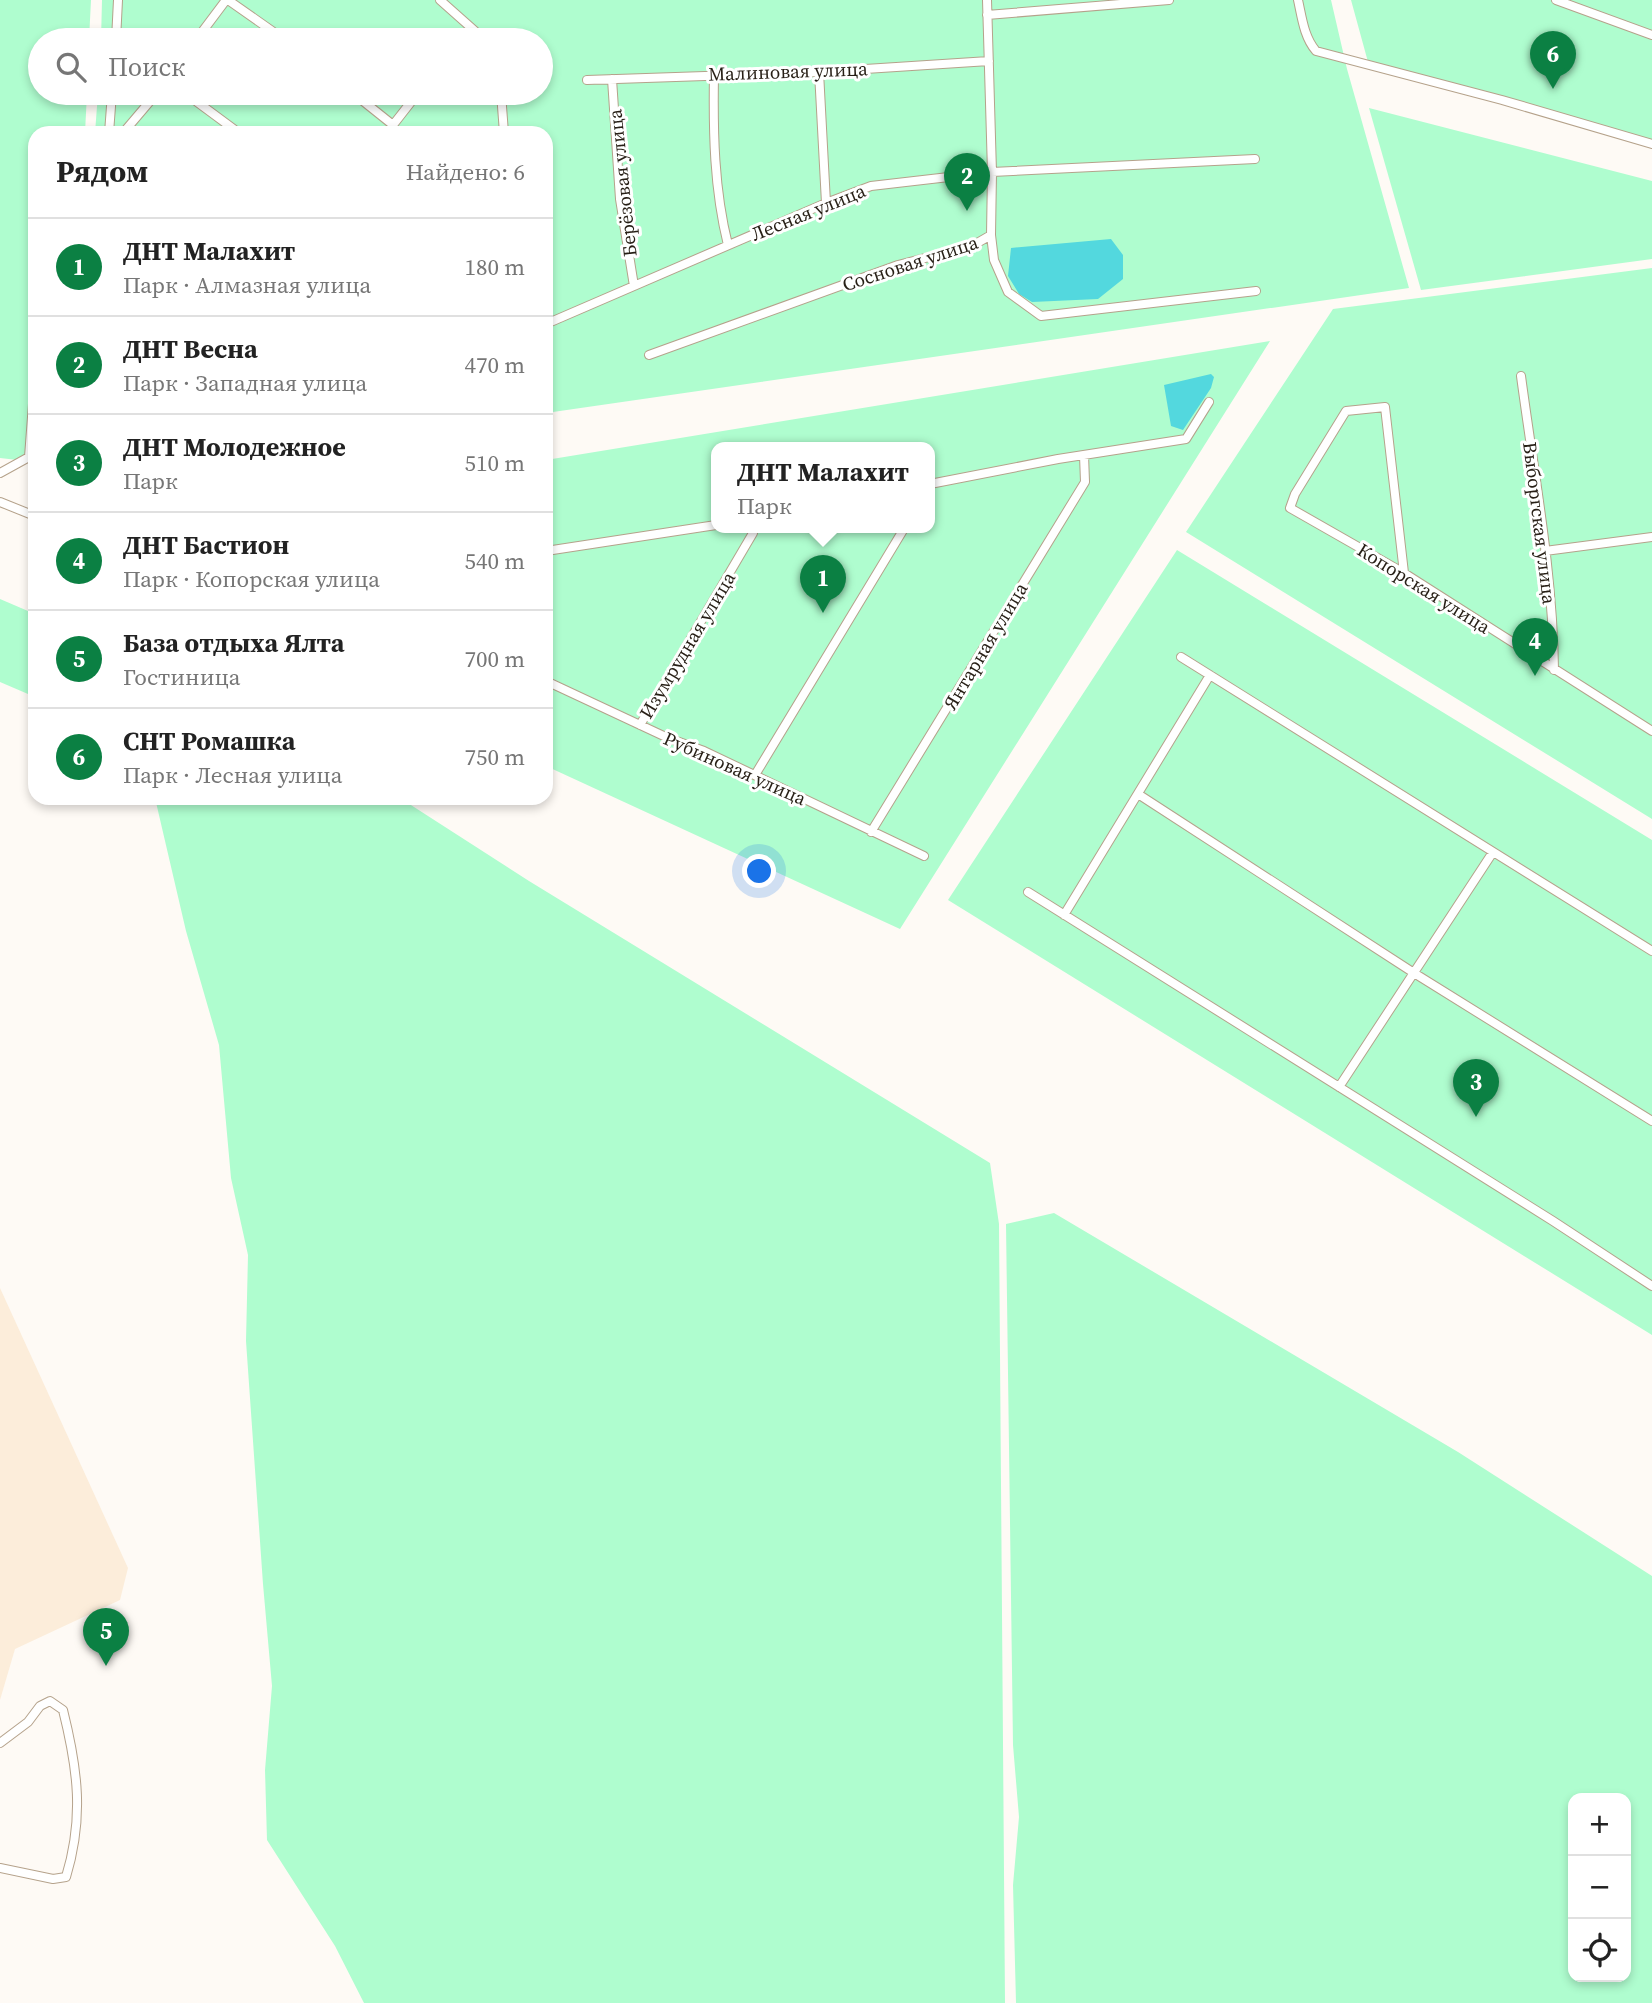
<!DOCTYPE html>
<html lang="ru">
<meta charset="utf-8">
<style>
:root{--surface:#fff;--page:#f6f6f6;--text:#222;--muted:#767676;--line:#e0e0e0;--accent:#0b8043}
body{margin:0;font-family:"Source Serif 4",serif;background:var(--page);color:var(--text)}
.controls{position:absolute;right:21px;bottom:21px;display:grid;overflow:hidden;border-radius:14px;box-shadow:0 4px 10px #0003}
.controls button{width:63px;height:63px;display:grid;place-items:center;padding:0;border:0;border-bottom:2px solid var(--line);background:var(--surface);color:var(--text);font:35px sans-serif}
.you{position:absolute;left:760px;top:872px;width:24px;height:24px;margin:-18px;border:5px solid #fff;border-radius:50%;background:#1a73e8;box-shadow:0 0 0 10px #1a73e833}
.badge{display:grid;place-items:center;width:46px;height:46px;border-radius:50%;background:var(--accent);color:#fff;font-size:23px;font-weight:700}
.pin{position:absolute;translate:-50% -58px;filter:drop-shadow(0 2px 4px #0008)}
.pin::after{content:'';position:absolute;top:37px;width:24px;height:21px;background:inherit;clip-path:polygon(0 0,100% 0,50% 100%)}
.popup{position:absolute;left:711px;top:442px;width:224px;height:91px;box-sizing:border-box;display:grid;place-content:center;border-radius:14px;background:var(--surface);filter:drop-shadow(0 2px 5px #0005);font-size:23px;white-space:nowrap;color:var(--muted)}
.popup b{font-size:26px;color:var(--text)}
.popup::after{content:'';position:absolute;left:50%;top:100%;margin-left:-14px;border:14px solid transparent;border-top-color:var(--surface)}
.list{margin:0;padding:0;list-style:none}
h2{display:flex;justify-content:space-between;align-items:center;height:91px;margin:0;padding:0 28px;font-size:30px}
h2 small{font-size:23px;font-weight:400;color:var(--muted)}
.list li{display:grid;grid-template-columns:46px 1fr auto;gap:21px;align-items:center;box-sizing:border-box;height:98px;padding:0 28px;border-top:2px solid var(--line)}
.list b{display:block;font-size:26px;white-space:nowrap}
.list p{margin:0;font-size:23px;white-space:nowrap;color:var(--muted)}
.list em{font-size:23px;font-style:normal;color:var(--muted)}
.icon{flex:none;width:38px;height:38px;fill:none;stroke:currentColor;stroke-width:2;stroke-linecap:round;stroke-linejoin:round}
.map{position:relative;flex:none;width:1652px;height:2003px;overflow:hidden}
.search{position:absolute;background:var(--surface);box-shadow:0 4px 10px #0003;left:28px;top:28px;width:525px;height:77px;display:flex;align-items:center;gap:18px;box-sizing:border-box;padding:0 24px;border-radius:38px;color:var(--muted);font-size:26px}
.panel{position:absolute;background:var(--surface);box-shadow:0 4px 10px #0003;left:28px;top:126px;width:525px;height:679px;border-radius:21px}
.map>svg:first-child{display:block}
</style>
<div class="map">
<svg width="1652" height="2003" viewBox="0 0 1652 2003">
<rect width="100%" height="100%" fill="#fefaf5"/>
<path fill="#fcedda" d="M0 1288 128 1568 120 1600 15 1649 0 1700Z"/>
<path fill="#affdcf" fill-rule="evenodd" d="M0 0H91L89 40H40V93H87L85 133H35V462L0 458Z
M102 0H1331L1347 69 1409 288 546 413V133H95L98 93H541V40H101Z
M1351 0H1652V147L1368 62Z
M1369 108 1652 181V259L1421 290Z
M1652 268V819L1186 532 1333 309Z
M1270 341 900 929 546 766V460ZM716 447H930V527H716Z
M1177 550 1652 840V1335L948 900Z
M0 599 35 614V697L0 682Z
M155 798H400L529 881 990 1163 999 1224 1005 2003H364L335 1946 267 1840 265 1770 272 1686 263 1584 246 1341 248 1255 231 1178 219 1045 186 931Z
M1054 1213 1458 1452 1652 1576V2003H1016L1013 1885 1019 1817 1013 1745 1006 1224ZM1573 1798H1626V1977H1573Z"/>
<path fill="#53d8de" d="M1111 239 1123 255V279L1098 299 1032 302 1019 294 1008 276 1011 248Z
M1211 374 1214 377 1211 388 1183 430 1171 426 1164 385Z"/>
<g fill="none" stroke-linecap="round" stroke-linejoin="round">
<g stroke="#b5a28b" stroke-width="10">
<path id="minor" d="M228 0 285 40
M440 0 485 40
M987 0 992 172 991 235
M1298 0C1302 18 1304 37 1316 51L1502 100 1652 144
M1556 0 1652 35
M987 15 1169 0
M116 40 118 0
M196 40 226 0
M819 72 826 203
M714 74C713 132 714 189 728 245
M612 79 620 199 634 286
M587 80 819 72 989 61
M185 93 239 133
M353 93 393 125 391 133
M501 93 504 133
M393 125 418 93
M109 133 112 93
M123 133 157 93
M546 324 826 203 871 186 992 172 1255 159
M649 355 898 265 972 246 991 235 994 260 1008 292 1041 316 1256 291
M1521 376C1534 474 1553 572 1554 670
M0 473 29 457 35 377
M930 484 1058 459 1186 439 1209 402
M0 502 35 516
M546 551 716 525
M1545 551 1652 537
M1404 573 1385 407 1346 411 1295 494 1290 508 1404 573 1652 731
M1181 657 1652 951
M546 681 668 738 704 751 924 856
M640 725 753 533V527
M755 775 905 527
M1138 794 1414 973 1652 1121
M871 832 1085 482 1084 455
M1028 892 1553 1221 1652 1286
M1064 915 1210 675
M1339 1087 1493 852
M0 1743 28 1722 40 1706 50 1701 63 1710C78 1770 84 1818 66 1877L53 1879 0 1868"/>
</g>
<use href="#minor" stroke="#fff" stroke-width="8"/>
</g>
<g text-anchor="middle" stroke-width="6" stroke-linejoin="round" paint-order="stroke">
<g font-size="19" fill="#271f16" stroke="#fff">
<text transform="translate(788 71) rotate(-2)" y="7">Малиновая улица</text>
<text transform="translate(622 183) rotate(-96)" y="7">Берёзовая улица</text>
<text transform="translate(808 212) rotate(-22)" y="7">Лесная улица</text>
<text transform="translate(910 263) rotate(-18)" y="7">Сосновая улица</text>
<text transform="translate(1540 523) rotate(83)" y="7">Выборгская улица</text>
<text transform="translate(1424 588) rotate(32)" y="7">Копорская улица</text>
<text transform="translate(687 645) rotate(-59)" y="7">Изумрудная улица</text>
<text transform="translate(985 646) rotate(-59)" y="7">Янтарная улица</text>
<text transform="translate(735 768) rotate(24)" y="7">Рубиновая улица</text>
</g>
</g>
</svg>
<div class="controls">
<button>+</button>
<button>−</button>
<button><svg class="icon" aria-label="locate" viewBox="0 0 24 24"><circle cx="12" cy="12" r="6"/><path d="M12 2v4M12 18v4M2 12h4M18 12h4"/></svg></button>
</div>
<div class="you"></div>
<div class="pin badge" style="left:823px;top:613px">1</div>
<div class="popup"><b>ДНТ Малахит</b>Парк</div>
<div class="pin badge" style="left:967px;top:211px">2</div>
<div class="pin badge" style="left:1476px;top:1117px">3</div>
<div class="pin badge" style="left:1535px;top:676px">4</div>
<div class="pin badge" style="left:106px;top:1666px">5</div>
<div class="pin badge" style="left:1553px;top:89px">6</div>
<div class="search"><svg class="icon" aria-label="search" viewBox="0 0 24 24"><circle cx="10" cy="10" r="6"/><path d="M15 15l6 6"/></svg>Поиск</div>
<section class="panel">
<h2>Рядом<small>Найдено: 6</small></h2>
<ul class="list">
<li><span class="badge">1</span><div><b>ДНТ Малахит</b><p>Парк · Алмазная улица</p></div><em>180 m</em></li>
<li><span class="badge">2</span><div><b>ДНТ Весна</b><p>Парк · Западная улица</p></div><em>470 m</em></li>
<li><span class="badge">3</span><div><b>ДНТ Молодежное</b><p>Парк</p></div><em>510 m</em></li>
<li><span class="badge">4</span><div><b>ДНТ Бастион</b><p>Парк · Копорская улица</p></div><em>540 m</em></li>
<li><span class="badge">5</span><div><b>База отдыха Ялта</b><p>Гостиница</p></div><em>700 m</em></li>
<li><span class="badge">6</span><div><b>СНТ Ромашка</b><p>Парк · Лесная улица</p></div><em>750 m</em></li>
</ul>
</section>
</div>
